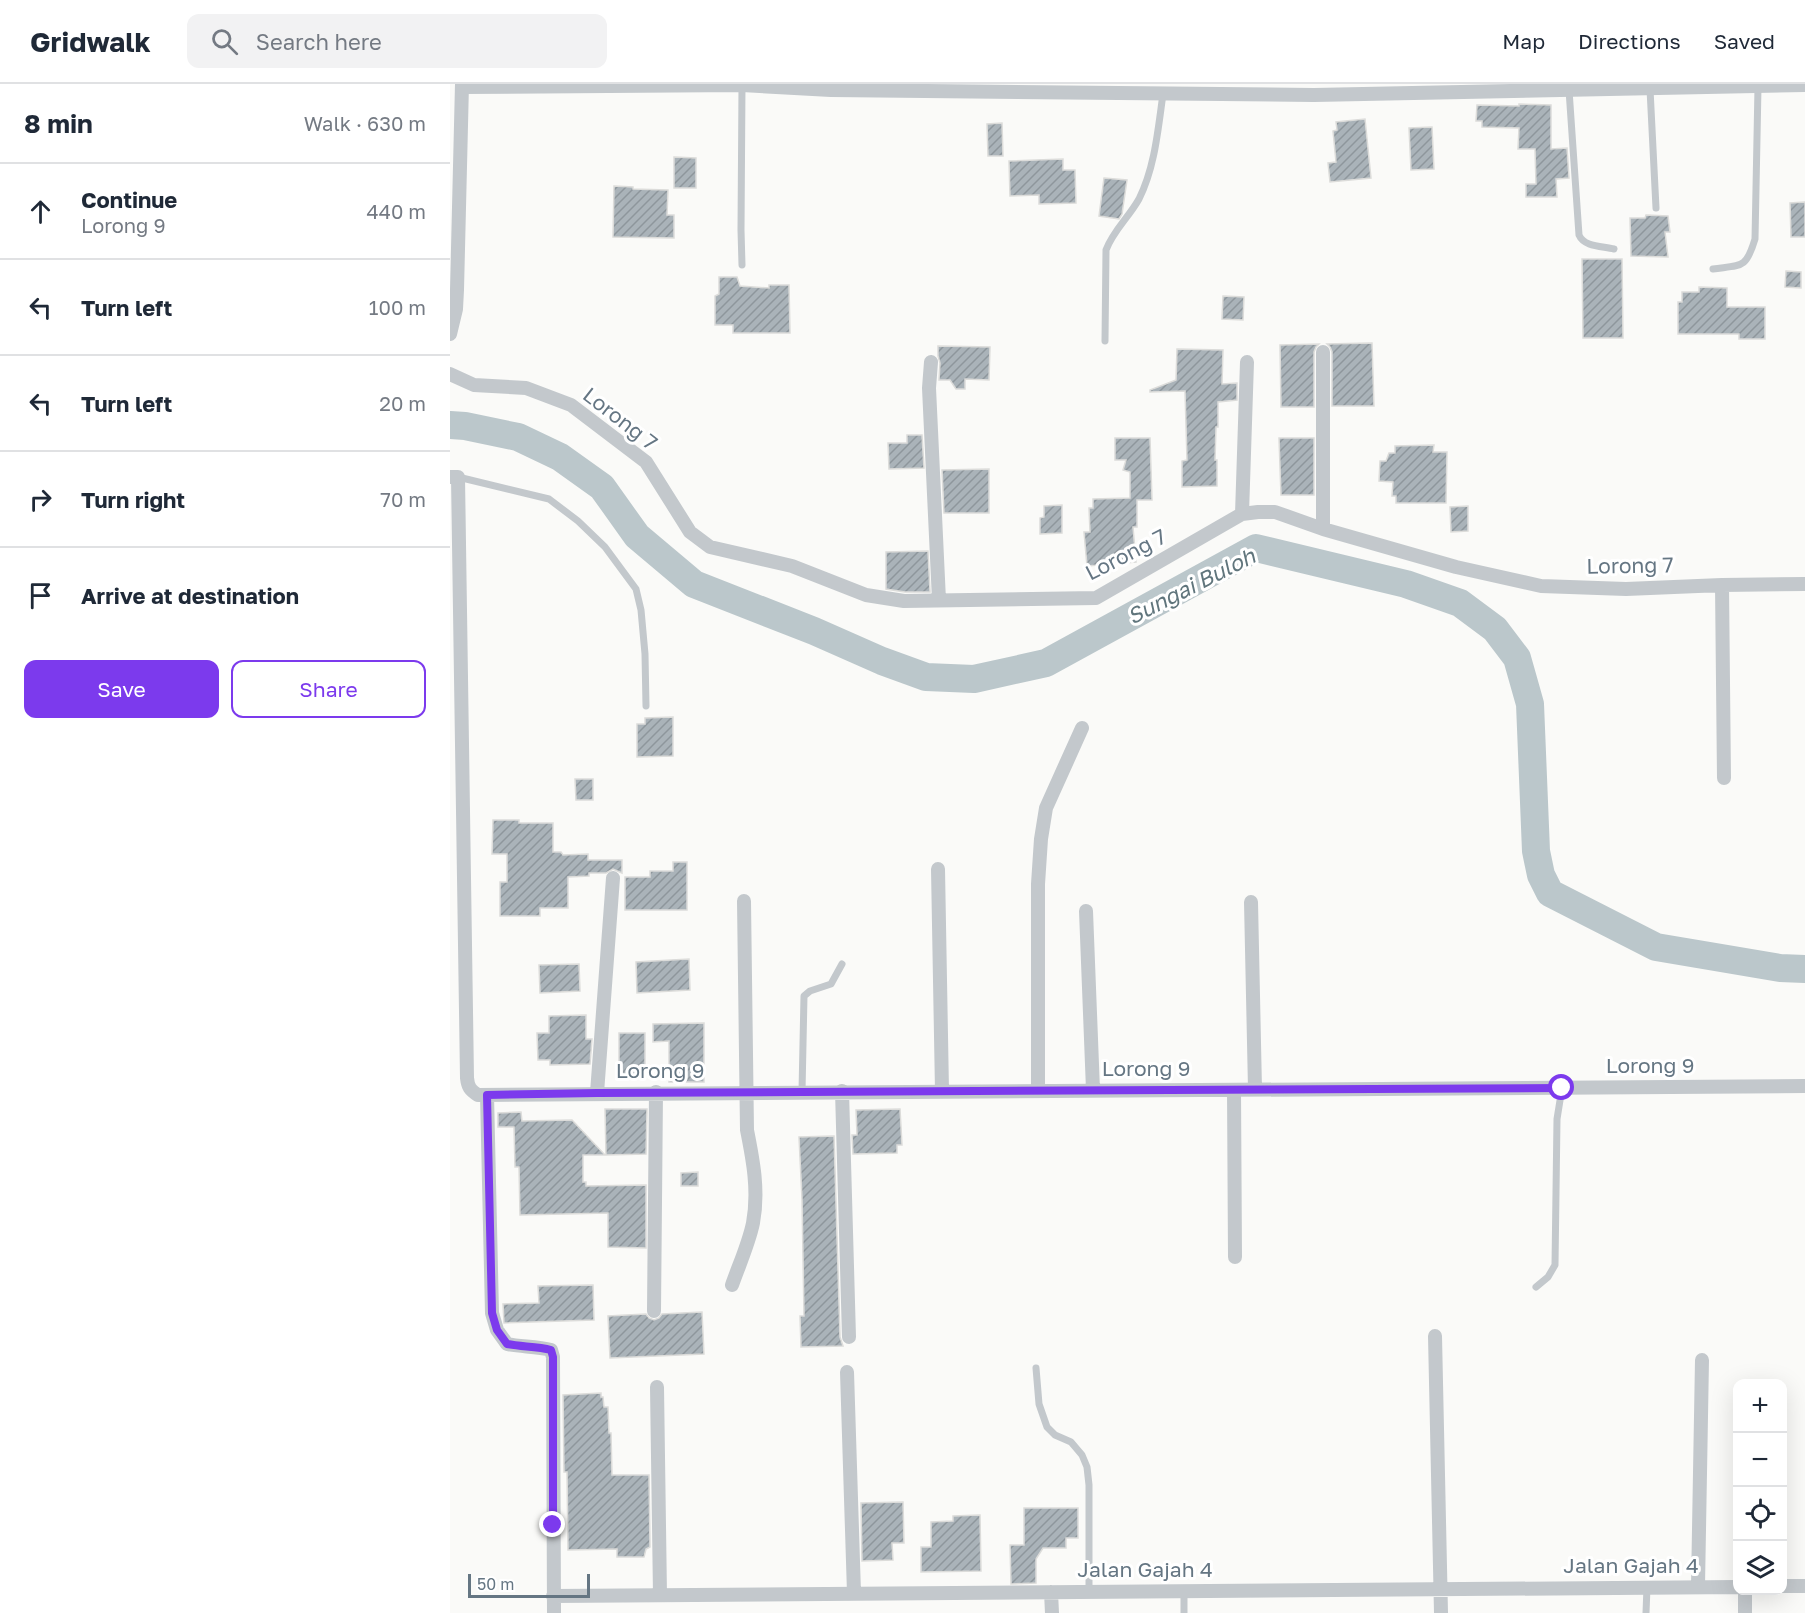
<!DOCTYPE html>
<meta charset="utf-8">
<style>
:root{--surface:#fff;--page:#f2f2f3;--text:#1f2937;--muted:#747a83;--line:#e0e1e3;--accent:#7c3aed}
body{margin:0;font-family:"Golos Text",sans-serif;background:var(--page);color:var(--text)}
.controls{position:absolute;right:18px;bottom:18px;display:grid;overflow:hidden;border-radius:12px;box-shadow:0 6px 24px #0002}
.controls button{width:54px;height:54px;display:grid;place-items:center;padding:0;border:0;border-bottom:2px solid var(--line);background:var(--surface);color:var(--text);font:30px sans-serif}
.scale{position:absolute;left:18px;bottom:15px;width:122px;box-sizing:border-box;padding-left:6px;border:3px solid #657683;border-top:0;font-size:16px;line-height:21px;white-space:nowrap;color:#657683;-webkit-text-stroke:4px #fff;paint-order:stroke}
.stop{position:absolute;width:18px;height:18px;margin:-14px;border:4px solid #7c3aed;border-radius:50%;background:#fff}
.stop.end{background:#7c3aed;border-color:#fff;box-shadow:0 2px 6px #0008}
.list{margin:0;padding:0;list-style:none}
h2{display:flex;justify-content:space-between;align-items:center;height:78px;margin:0;padding:0 24px;font-size:26px}
h2 small{font-size:20px;font-weight:400;color:var(--muted)}
.list li{display:grid;grid-template-columns:39px 1fr auto;gap:18px;align-items:center;box-sizing:border-box;height:96px;padding:0 24px;border-top:2px solid var(--line)}
.list b{display:block;font-size:22px;white-space:nowrap}
.list p{margin:0;font-size:20px;white-space:nowrap;color:var(--muted)}
.list em{font-size:20px;font-style:normal;color:var(--muted)}
.actions{display:flex;gap:12px;padding:18px 24px}
.actions a{flex:1;padding:14px 0;border:2px solid var(--accent);border-radius:12px;text-align:center;font-size:21px;color:var(--accent)}
.actions .main{background:var(--accent);color:#fff}
.icon{flex:none;width:33px;height:33px;fill:none;stroke:currentColor;stroke-width:2;stroke-linecap:round;stroke-linejoin:round}
.map{position:relative;flex:none;width:1355px;height:1529px;overflow:hidden}
header{display:flex;align-items:center;gap:36px;box-sizing:border-box;height:84px;padding:0 30px;background:var(--surface);border-bottom:2px solid var(--line)}
header strong{font-size:28px}
nav{display:flex;gap:33px;margin-inline-start:auto;font-size:21px}
.search{width:420px;height:54px;background:var(--page);display:flex;align-items:center;gap:15px;box-sizing:border-box;padding:0 21px;border-radius:12px;color:var(--muted);font-size:22px}
main{display:flex}
aside{flex:1;background:var(--surface)}
.map>svg:first-child{display:block}
</style>
<header>
<strong>Gridwalk</strong>
<div class="search"><svg class="icon" aria-label="search" viewBox="0 0 24 24"><circle cx="10" cy="10" r="6"/><path d="M15 15l6 6"/></svg>Search here</div>
<nav><a>Map</a><a>Directions</a><a>Saved</a></nav>
</header>
<main>
<aside>
<h2>8 min<small>Walk · 630 m</small></h2>
<ul class="list">
<li><svg class="icon" aria-label="ahead" viewBox="0 0 24 24"><path d="M12 20V5M6 11l6-6 6 6"/></svg><div><b>Continue</b><p>Lorong 9</p></div><em>440 m</em></li>
<li><svg class="icon" aria-label="left" viewBox="0 0 24 24"><path d="M17 20v-9H6M10 6l-5 5 5 5"/></svg><div><b>Turn left</b></div><em>100 m</em></li>
<li><svg class="icon" aria-label="left" viewBox="0 0 24 24"><path d="M17 20v-9H6M10 6l-5 5 5 5"/></svg><div><b>Turn left</b></div><em>20 m</em></li>
<li><svg class="icon" aria-label="right" viewBox="0 0 24 24"><path d="M7 20v-9h11M14 6l5 5-5 5"/></svg><div><b>Turn right</b></div><em>70 m</em></li>
<li><svg class="icon" aria-label="arrive" viewBox="0 0 24 24"><path d="M6 21V4h12l-3 4 3 4H6"/></svg><div><b>Arrive at destination</b></div></li>
</ul>
<div class="actions"><a class="main">Save</a><a>Share</a></div>
</aside>
<div class="map">
<svg width="1355" height="1529" viewBox="0 0 1355 1529">
<defs>
<pattern id="building-hatch" width="6" height="6" patternUnits="userSpaceOnUse" patternTransform="scale(1.5)"><rect width="6" height="6" fill="#aab3b9"/><path d="M-1 1l2-2M0 6l6-6M5 7l2-2" fill="none" stroke="#8e969c"/></pattern>
</defs>
<rect width="100%" height="100%" fill="#fafaf8"/>
<g fill="none" stroke-linecap="round" stroke-linejoin="round">
<path stroke="#bbc7cb" stroke-width="28" d="M0 341 15 342 68 353 110 373 152 403 187 452 244 500 364 547 432 577 476 593 524 595 596 579 806 464 956 500 1010 519 1045 545 1067 574 1080 620 1086 767 1091 791 1100 809 1206 863 1330 884 1355 885"/>
</g>
<path fill="url(#building-hatch)" stroke="#dcdcda" stroke-width="1.5" d="M1069 20 1101 21V65L1117 64 1119 94 1106 95 1107 113H1076V100H1086L1085 65H1068L1069 44 1032 43V37H1026L1027 21 1069 22Z
M915 35 921 94 880 98 878 79 886 78 883 47 887 46 886 38Z
M552 39 553 72H538L537 40Z
M982 43 984 85 961 86 959 44Z
M224 73 246 74V104H224Z
M613 75V86H625L626 119 589 120V111L560 112 559 77Z
M654 94 677 96 672 130 669 135 649 132Z
M164 102 183 103V105L218 106 217 131H224V154L163 153Z
M1355 118V153H1341L1340 119Z
M1196 131 1218 132 1220 148H1215L1218 173 1181 172 1180 134H1195Z
M1132 175H1172L1173 254H1133Z
M1336 187 1351 188V204L1335 203Z
M269 193H287L290 202 319 204V201H339L340 249H283V241H265V212L269 210Z
M1249 203 1277 204V223H1315V255H1289V250H1228V218H1232V208H1249Z
M773 212 794 213 793 236 772 235Z
M922 259 924 322H882V268L880 263 877 260Z
M869 260 866 263 864 268V323H831L830 261Z
M488 262 540 263 539 296 515 295V305H506L500 296H489L490 279 488 272Z
M727 265 773 266 772 300 787 299V316L768 318V343H766L765 376H767V402L732 403V377L737 376 735 307 700 308V306L726 296Z
M457 351H472L474 384 439 385 438 359H457Z
M665 354H700L702 416H687V443H683L686 478 637 482 634 448H640L639 424H643V415L680 414V388L673 386 676 376H665Z
M829 354H864V411H831Z
M984 361 983 368H997L996 419H946V412H942L943 398 929 397 930 377H936L939 369H945V362Z
M539 385V429H494L492 386Z
M612 421V449L590 450V434L594 433V422Z
M1018 422V447L1001 448 1000 423Z
M478 467 480 508H455L436 505V468Z
M223 633V672L187 673V640H195V634Z
M125 695H143V716H126Z
M43 736H69V739H103V768H111L113 771 138 770V776H172V789L163 785 156 789H139V792L118 793V824H90V832H50V798H57V770H42Z
M223 778H237V826H175V793H200V787H223Z
M239 875 240 906 187 909 186 878Z
M129 880 130 907 90 909 89 881Z
M136 931V955H142L140 980 100 981V976H88L87 949H99V932Z
M254 939V998H219V957L203 958V940Z
M169 949H195V993H172V985L169 984Z
M155 1025H197L196 1070 156 1071Z
M450 1025 452 1061H447V1069L403 1070 402 1051H407L406 1026Z
M71 1028 72 1037 122 1036 155 1071H133V1098H136V1102L196 1101V1164L158 1163V1129L70 1131 69 1083H65L64 1043H48V1029Z
M384 1052 390 1253 393 1262 351 1263 350 1232H354L352 1115 349 1053Z
M248 1088V1102H231V1089Z
M143 1201 144 1236 54 1239 53 1220 89 1219 88 1202Z
M252 1228 254 1270 160 1274 158 1232 196 1230 199 1234 204 1236 209 1234 212 1230Z
M151 1309V1313H153L154 1323H158L159 1349H161L162 1391H199L200 1463 196 1465 194 1473H167V1465L118 1466 117 1388H114L113 1311Z
M453 1418 454 1459H442L443 1476 412 1477 411 1419Z
M574 1424H628V1454H616V1464H593L586 1475V1499L561 1500 560 1461H574Z
M530 1431 531 1487 471 1488V1463H481V1438L503 1437V1432Z"/>
<g fill="none" stroke-linecap="round" stroke-linejoin="round">
<path stroke="#c3c8cc" stroke-width="7" d="M292 1 291 146 292 181
M1200 5 1206 124
M1119 6 1129 151C1134 163 1152 162 1164 165
M1263 185C1292 181 1296 185 1305 155L1308 3
M655 257 656 166C663 147 679 133 689 115 705 83 708 45 713 10
M8 393 99 415 128 437 155 463 186 505 191 526 195 570 196 622
M352 1008 354 912 360 907 381 900 392 880
M1086 1203 1098 1193 1105 1181 1107 1035 1112 1004
M586 1284 589 1320 597 1343 605 1351 621 1358 632 1371 637 1383 639 1401V1507
M734 1506V1529
M1196 1529 1197 1503"/>
<path stroke="#c3c8cc" stroke-width="14" d="M12 3 292 1 381 6 864 11 1355 1
M0 250 6 225 7 206 12 0
M873 268V445
M481 278 479 304 489 516
M0 290 24 301 76 304 121 321 196 378 240 448 260 463 342 482 416 511 454 517 646 514 792 430 808 428H825L873 445 1006 483 1091 502 1176 505 1272 501 1355 500
M0 393H8L17 994C18 1003 20 1006 28 1011L1355 1002
M792 430 797 278
M1272 501 1274 694
M488 785 492 1007
M801 818 805 1005
M636 827 643 1006
M588 1006V800L591 755 596 724 632 644
M784 1006 785 1173
M392 1007 399 1253
M147 1009 163 794
M37 1011 42 1229 47 1246 57 1260C71 1263 87 1262 101 1266L103 1273 104 1529
M282 1201C289 1181 299 1159 303 1139 309 1107 303 1076 297 1046L294 817
M204 1227 206 1008
M985 1252 991 1529
M397 1288 404 1509
M207 1303 210 1511
M1248 1502 1252 1276
M1332 1502H1355
M601 1508 602 1529
M103 1512 1288 1503
M1295 1529V1506"/>
</g>
<g fill="none" stroke-linecap="round" stroke-linejoin="round">
<path stroke="#7c3aed" stroke-width="8" d="M103 1441V1273L101 1266C87 1262 71 1263 57 1260L47 1246 42 1229 37 1011 147 1009 1112 1004"/>
</g>
<g text-anchor="middle" stroke-width="6" stroke-linejoin="round" paint-order="stroke">
<g font-size="21" fill="#657683" stroke="#fff">
<text transform="translate(170 335) rotate(38)" y="7">Lorong 7</text>
<text transform="translate(676 471) rotate(-27)" y="7">Lorong 7</text>
<text transform="translate(1180 482) rotate(-1)" y="7">Lorong 7</text>
<text x="1200" y="989">Lorong 9</text>
<text x="696" y="992">Lorong 9</text>
<text x="210" y="994">Lorong 9</text>
<text x="1181" y="1489">Jalan Gajah 4</text>
<text x="695" y="1493">Jalan Gajah 4</text>
</g>
<g font-size="22" font-style="italic" fill="#60757c" stroke="#fff">
<text transform="translate(741 502) rotate(-27)" y="8">Sungai Buloh</text>
</g>
</g>
</svg>
<div class="controls">
<button>+</button>
<button>−</button>
<button><svg class="icon" aria-label="locate" viewBox="0 0 24 24"><circle cx="12" cy="12" r="6"/><path d="M12 2v4M12 18v4M2 12h4M18 12h4"/></svg></button>
<button><svg class="icon" aria-label="layers" viewBox="0 0 24 24"><path d="M12 4l9 5-9 5-9-5zM3 14l9 5 9-5"/></svg></button>
</div>
<div class="scale">50 m</div>
<div class="stop" style="left:1112px;top:1004px"></div>
<div class="stop end" style="left:103px;top:1441px"></div>
</div>
</main>
